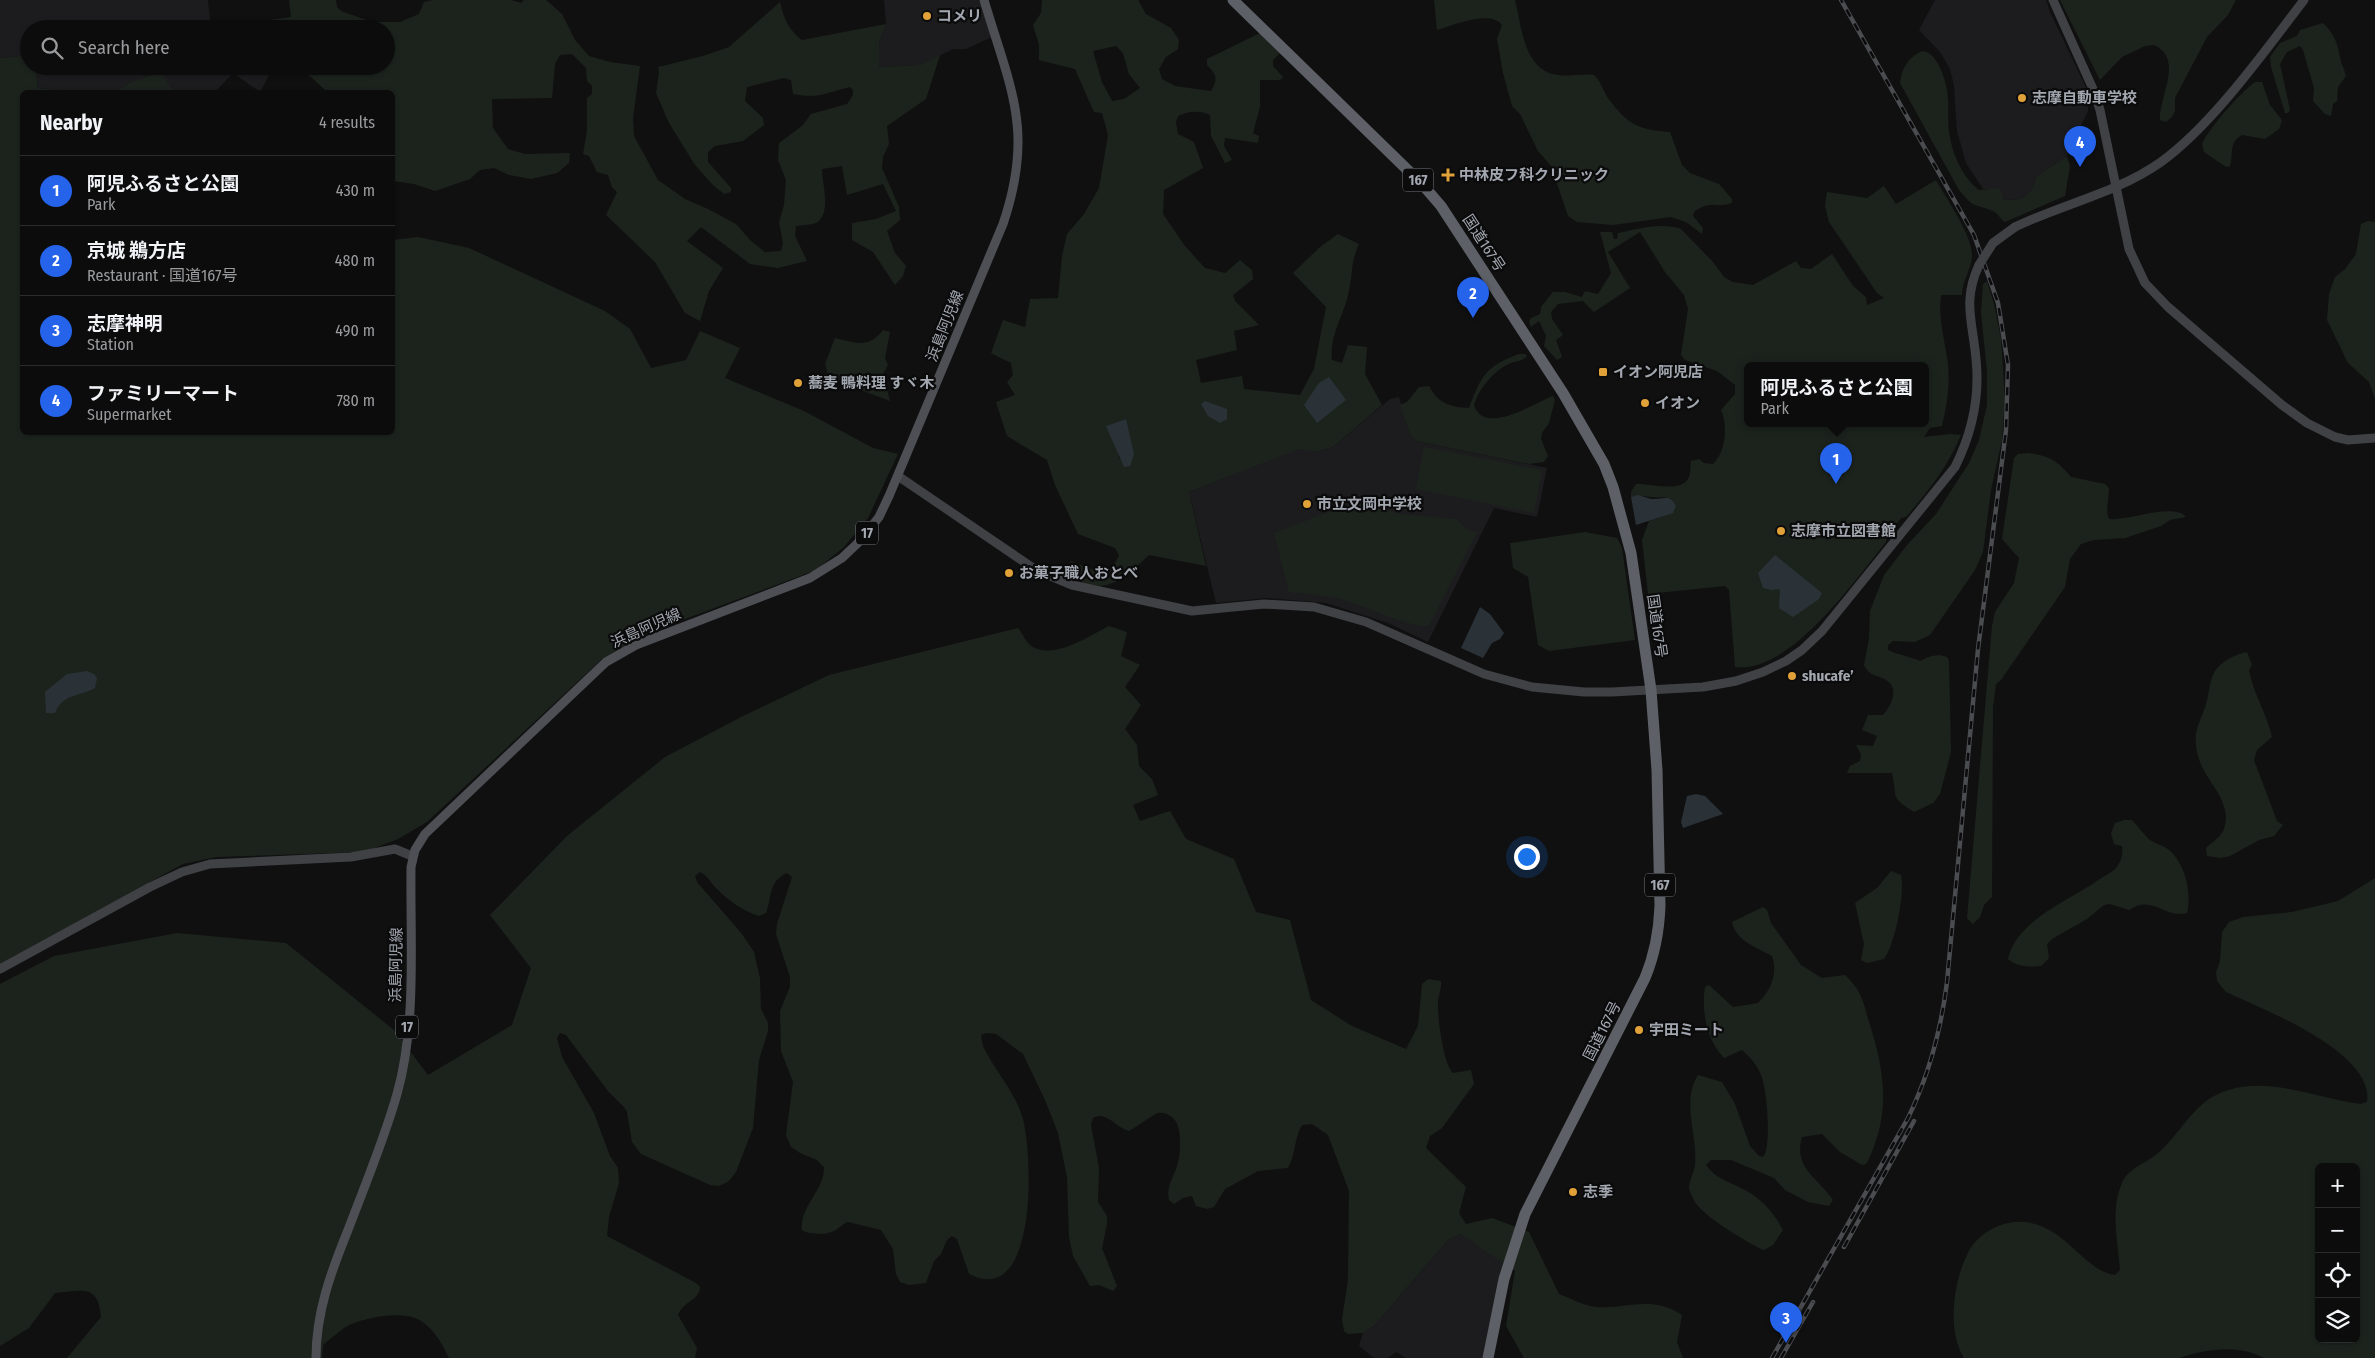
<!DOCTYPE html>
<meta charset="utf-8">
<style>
:root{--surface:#0c0c0d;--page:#151516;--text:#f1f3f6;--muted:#9a9b9d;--line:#2c2c2e;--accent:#2563eb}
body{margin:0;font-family:"Fira Sans Condensed","Noto Sans JP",sans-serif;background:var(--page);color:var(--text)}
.controls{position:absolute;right:15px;bottom:15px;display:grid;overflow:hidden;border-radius:8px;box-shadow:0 1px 4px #0004}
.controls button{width:45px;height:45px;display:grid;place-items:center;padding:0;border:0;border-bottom:1px solid var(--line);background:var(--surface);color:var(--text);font:25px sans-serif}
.you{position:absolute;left:1526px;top:856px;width:18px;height:18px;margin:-12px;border:4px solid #fff;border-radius:50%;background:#1a73e8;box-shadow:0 0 0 8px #1a73e833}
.badge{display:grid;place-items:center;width:32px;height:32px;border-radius:50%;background:var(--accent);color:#fff;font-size:16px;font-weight:700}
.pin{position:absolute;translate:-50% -41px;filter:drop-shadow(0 1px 2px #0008)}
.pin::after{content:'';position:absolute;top:26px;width:18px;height:15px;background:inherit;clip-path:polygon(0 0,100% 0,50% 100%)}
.popup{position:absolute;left:1744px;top:362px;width:185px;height:65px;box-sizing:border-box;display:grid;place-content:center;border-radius:8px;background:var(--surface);filter:drop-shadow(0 1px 4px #0005);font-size:16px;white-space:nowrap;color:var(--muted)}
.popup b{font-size:19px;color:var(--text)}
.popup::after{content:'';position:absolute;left:50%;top:100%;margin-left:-10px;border:10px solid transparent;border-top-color:var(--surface)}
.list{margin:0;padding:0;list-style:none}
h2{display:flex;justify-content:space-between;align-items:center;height:65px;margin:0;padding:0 20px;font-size:21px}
h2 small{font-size:16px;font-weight:400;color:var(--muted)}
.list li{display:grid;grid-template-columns:32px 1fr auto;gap:15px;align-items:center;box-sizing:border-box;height:70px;padding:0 20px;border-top:1px solid var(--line)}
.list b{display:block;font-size:19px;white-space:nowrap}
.list p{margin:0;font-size:16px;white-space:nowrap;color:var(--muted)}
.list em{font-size:16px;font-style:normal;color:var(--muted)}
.icon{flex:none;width:28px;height:28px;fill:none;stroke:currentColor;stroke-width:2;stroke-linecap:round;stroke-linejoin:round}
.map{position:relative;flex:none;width:2375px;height:1358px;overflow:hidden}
.search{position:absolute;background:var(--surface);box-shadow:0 1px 4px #0004;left:20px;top:20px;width:375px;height:55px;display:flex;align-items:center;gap:12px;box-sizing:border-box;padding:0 18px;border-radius:28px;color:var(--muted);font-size:19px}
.panel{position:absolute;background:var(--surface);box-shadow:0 1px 4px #0004;left:20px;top:90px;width:375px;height:345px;border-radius:8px}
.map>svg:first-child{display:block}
</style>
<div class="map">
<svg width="2375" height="1358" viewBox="0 0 2375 1358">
<rect width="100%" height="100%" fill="#101011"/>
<path fill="#1c1c1e" d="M0 0H208L211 28 243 24 247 29H29V55L0 58Z
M884 0H979L992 37 966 49H953L920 65 879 67V42L886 24Z
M1935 0H2046L2051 14 2089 94 2088 111 2067 156 2037 176 2032 189 2022 199 2004 200 2000 189H1983L1966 163 1957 131 1954 86 1950 69 1940 52 1919 30Z
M35 66H274L260 92 233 73 215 92H173L167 85 128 84 115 92H84L38 88Z
M1399 397 1410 434 1416 441 1547 468 1537 517 1494 508 1428 642 1388 623 1326 603 1266 598 1216 603 1189 492 1299 448 1316 452 1333 447 1390 399Z
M1460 1234 1504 1263 1483 1358H1406L1396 1352 1388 1358H1374L1359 1346 1363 1333 1374 1326 1448 1240Z"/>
<path fill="#1c231d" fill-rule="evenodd" d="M289 0H336L337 7 341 11 372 22H400L419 14 424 2 433 0H511L521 3 524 0H546L562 14 575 40 589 56 610 62 640 66 633 118 634 136 658 180 685 199 708 209 736 224 750 240 765 252 781 251 783 243 779 222 784 205 786 180 778 160 779 143 802 126 811 114 847 104 853 95V90L850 87C825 93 819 99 793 94L791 80 784 78 747 87 745 101 763 118 764 125 743 141 715 146 708 152V162L731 188V192L724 194 713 185 695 165 669 123 656 93 659 72 658 67 703 56 729 47 780 2C784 19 788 29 802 40L886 24 879 42V67L920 65 940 55 926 99 887 126 889 144 883 157 882 168 899 207 900 220 887 231 895 253 906 266 903 276 895 285 873 252 852 240V223L876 219 896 211 883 184 847 195 842 166 822 169C822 183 832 214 816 223 810 225 802 225 796 226L795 236 807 261 778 268 750 264 701 227 687 241 723 268 709 291 700 321 685 313 655 262 606 215 617 192 612 187 608 175 597 172 589 156 583 154 587 131V98L592 94V86L587 81 586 68 572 54 560 55 555 64 552 98 492 99 493 128 508 149 525 154 570 153 569 163 557 173 531 179 509 175 494 168 480 170 470 179 435 191 414 184 393 181 392 92H327L311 77 293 66H386V29H333L330 26 328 29H247L243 24 291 17Z
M1042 0H1138L1146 14 1171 28 1179 40 1178 49 1166 57 1159 69 1162 79 1175 86 1211 91C1218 79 1217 75 1207 65V59L1260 33 1280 53 1273 60V66L1283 77 1280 80H1260V107L1253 133 1259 136 1258 143 1225 138 1224 146 1232 160 1225 163 1211 136 1210 115C1199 110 1189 111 1178 116L1176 122 1178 134 1194 142 1203 168 1164 190 1163 214 1185 246 1205 268 1225 273 1240 260 1252 270 1253 279 1233 295 1235 301 1259 325 1234 331 1237 350 1196 360 1201 383 1242 376 1244 389 1300 395 1314 369 1326 307 1293 273 1320 247 1338 234 1359 244C1351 262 1353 268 1350 285 1347 311 1329 333 1332 360L1342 363 1348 345 1367 347 1365 374 1382 405 1333 447 1316 452 1299 449 1189 492 1206 566 1149 555C1118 584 1105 597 1063 574L1071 561 1093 570 1107 571 1116 562 1119 555 1115 548 1078 534 1055 485 1047 460 1007 436 996 402 1015 395 1007 382 1013 375 1011 363 991 353 1003 320 1025 327 1030 299 1058 298 1062 256 1067 234 1084 214 1099 188 1108 135 1102 113 1094 112 1075 69 1039 60V45L1033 25 1041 13ZM1116 46 1123 53 1129 74 1140 88 1124 99 1112 101 1102 82 1093 51ZM1126 419 1120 460 1114 439 1107 426Z
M1434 0H1515C1522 28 1524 71 1558 75 1570 77 1582 73 1594 75 1601 81 1603 91 1608 98 1627 124 1638 130 1670 132L1682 165 1690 173 1719 184 1732 199V203C1716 209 1712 199 1694 212L1693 216 1703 228 1702 234 1686 222 1671 217 1613 225 1577 222 1568 216 1551 166 1538 151 1520 114 1512 106 1503 73 1497 39 1502 25C1490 9 1452 26 1437 30Z
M2060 0H2236L2228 15 2207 37 2175 98V111L2172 117 2166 122 2160 120C2158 98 2185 59 2154 45L2145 46 2122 57 2100 80Z
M2323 23C2334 33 2338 44 2340 58 2341 64 2345 70 2346 76L2338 87 2337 101 2333 104 2331 116 2325 114 2313 101 2314 88 2303 50 2300 46 2287 52 2280 64 2290 110 2288 113H2285L2271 67 2270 57 2280 43 2297 36 2300 30Z
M1922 51C1938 51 1948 85 1948 99 1949 112 1947 124 1950 137 1953 156 1964 179 1979 190L2000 188 2004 200 2022 199 2032 189 2037 176 2067 156 2070 166 2065 196 2005 222C2000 219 1998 213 1993 211 1973 203 1975 209 1959 190L1900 83C1902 67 1908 58 1922 51Z
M29 55V66H35L38 88 84 92H22V432H392L393 240 418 237 469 248 605 311 630 329 651 368 686 360 700 331 740 348 725 378 804 411 873 448 898 454 868 518 844 547 816 570 645 634 602 659 427 822 398 839 364 852 216 857 183 864 0 964V58Z
M161 72 173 92H115L128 84Z
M2255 82H2262L2270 105 2282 120 2279 129 2265 139 2242 135C2228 143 2234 153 2230 166L2226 167 2204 152 2202 144C2209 128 2241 92 2255 82Z
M1936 180C1946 198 1974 238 1972 257 1971 270 1962 281 1962 295H1941C1938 320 1945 340 1948 364 1950 385 1947 405 1942 426L1930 428 1924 437 1950 434 1961 435C1947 468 1929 490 1906 517L1901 518 1886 538V542C1856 579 1789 675 1735 667L1729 590 1725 586 1648 594 1642 540 1649 521 1658 518 1666 497C1653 499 1642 494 1631 497V492L1636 484C1650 483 1682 494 1689 477 1691 472 1690 466 1691 461L1699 459 1704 463 1713 464C1726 452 1728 426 1721 410L1735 394V385L1717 371 1685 360 1681 355 1688 309 1684 295 1665 272 1640 232 1608 252 1630 288 1594 312 1583 301 1558 304 1551 312 1552 319 1563 335 1556 340 1562 357 1557 360 1544 346 1546 336 1539 321 1531 327 1529 322 1531 318 1540 314 1541 307 1553 292H1565L1582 297 1585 291 1598 294 1611 273 1600 232H1612L1614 239H1617L1618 233C1638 229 1661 222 1681 229L1713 262 1724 277 1733 282 1753 285 1796 261 1801 268 1811 269 1832 254 1853 286 1866 297 1867 305 1884 298 1877 293 1829 222 1825 206 1827 192 1867 198 1884 186 1896 204ZM1747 365H1925V423H1747Z
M2368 221 2375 222V399L2369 382 2348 363 2327 320 2329 294 2335 277 2345 269 2356 254 2361 224Z
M1987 281 1994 304 2001 338 2005 401 2002 440 1991 490 1983 552 1975 570 1930 635 1915 642 1893 641 1888 645V650C1898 655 1909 656 1920 661 1929 656 1937 653 1947 657L1949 661 1951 752 1940 794 1933 803 1914 812C1889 796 1898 799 1892 773H1847L1850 766 1860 761 1861 754 1856 745 1873 746 1877 736 1862 730 1868 715H1883C1891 706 1900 688 1886 680 1876 674 1870 677 1864 665L1869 638 1870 611 1884 575 1907 545 1936 514 1969 463 1979 440 1987 405V372L1981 312 1983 284Z
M883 330 890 332 885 358 888 365 883 374 890 401 840 382 828 374 825 364 835 338C857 343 868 349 883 330Z
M1519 354H1525L1527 356C1522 362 1515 361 1509 364 1493 371 1479 389 1474 405 1484 437 1536 402 1553 396L1555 400 1549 423 1542 433 1541 439 1548 456 1544 462 1529 464 1416 441 1410 434 1400 405 1407 402 1419 387 1429 386C1439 404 1450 407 1469 408 1481 376 1486 366 1519 354Z
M1424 447 1542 470 1534 513 1416 489Z
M2029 453C2050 456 2058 461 2071 477L2105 484 2109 488C2109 499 2105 510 2109 519 2129 521 2173 502 2186 517L2170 520 2161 526 2125 538 2094 540 2081 544 2070 559 2065 587 2001 680 1996 684 1993 707 1992 897 1984 905 1980 917 1973 924 1967 918 1992 626 1995 612 2014 583 2019 558 2002 539 2014 458 2018 454Z
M1352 503H1365L1400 514 1456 519 1468 530 1477 532 1429 626C1411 628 1367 607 1347 601 1328 595 1309 594 1289 592L1274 533Z
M1585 532 1617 538 1622 548 1635 640 1549 651 1538 645 1528 577 1513 568 1510 543Z
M1109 626 1127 632 1121 656 1140 665 1125 687 1141 705 1125 729 1137 745 1139 766 1152 779 1158 795 1133 805 1140 821 1170 811 1186 839 1234 859 1256 912 1290 920 1311 1000 1352 1026 1406 1049 1418 1026 1422 984 1428 979 1441 981C1442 988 1439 993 1438 1000 1437 1015 1443 1064 1453 1073L1471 1070 1474 1084 1442 1128 1430 1136 1426 1148 1466 1187 1459 1213 1466 1224 1492 1218 1529 1232 1559 1294C1570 1298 1584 1306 1596 1307 1628 1309 1652 1295 1682 1315L1677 1342 1683 1358H1524L1506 1326 1515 1271 1460 1234 1448 1240 1374 1326 1363 1333 1348 1334 1344 1331 1342 1319 1348 1280 1349 1191 1328 1135 1312 1124 1302 1125C1294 1138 1296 1154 1288 1168L1258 1171 1225 1189 1214 1207 1207 1209 1196 1206 1192 1196 1183 1198 1174 1204 1169 1200C1166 1187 1173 1178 1177 1166 1181 1154 1183 1125 1172 1117 1167 1113 1162 1112 1157 1113L1129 1131C1117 1128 1105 1110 1093 1118L1091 1125 1099 1168 1098 1202 1107 1216V1224L1102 1248 1117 1286 1113 1291 1099 1285 1090 1286 1073 1256 1069 1237 1067 1177 1058 1133 1045 1100 1023 1054 996 1034 986 1033 981 1035 983 1046C994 1070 1014 1090 1022 1116 1033 1150 1039 1310 969 1274L957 1239 952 1236 947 1240 941 1254 934 1261 926 1283 909 1285 900 1282 896 1274 893 1249 881 1230 848 1222C842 1224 840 1228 834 1231 826 1235 809 1235 802 1230 799 1207 825 1190 824 1167L817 1160 800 1153 791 1147 786 1135 793 1082 781 1051 780 1011 790 987V977L776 934 777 924 792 877 787 873C768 881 772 898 766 913L759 916C743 911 729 901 717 889 711 884 708 875 700 872L695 876 697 882 742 934 754 952 760 978 761 1009 768 1023V1031L759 1060 753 1128 736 1172 729 1181 719 1186 710 1185 641 1154 632 1142 627 1112 624 1107 608 1091 566 1035 560 1033 557 1038 562 1057 594 1113 610 1156 618 1168 619 1183 609 1217 607 1236 696 1283 700 1287C700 1300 682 1302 678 1315L697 1348 695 1358H449C442 1343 431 1324 415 1318 398 1311 359 1318 344 1328 337 1333 330 1339 323 1345L322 1358H67L101 1317C98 1283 82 1291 55 1293L29 1328 0 1346V984L54 956 177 933 286 943 394 1030 428 1075 512 1025 531 968 490 915 567 836 665 757 743 716 829 675 1018 628C1022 633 1025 640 1029 644 1050 663 1089 636 1109 626Z
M2247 652 2252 665 2249 670C2253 693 2267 714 2272 737L2257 750 2254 760 2277 821 2283 825 2274 836 2259 840 2230 856 2221 858 2207 856 2206 848C2217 838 2225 836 2226 818 2226 795 2204 779 2198 756 2191 730 2201 723 2207 701 2209 692 2210 679 2215 671 2222 661 2236 654 2247 652Z
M2124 820H2132C2138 826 2144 835 2150 840 2156 844 2162 845 2168 849 2185 863 2192 892 2187 913 2165 919 2152 894 2129 910L2110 904 2104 905 2087 919 2052 939 2047 944 2049 958 2041 966C2030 967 2017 967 2008 959 2016 920 2072 899 2100 879 2106 875 2115 871 2118 865 2122 860 2123 852 2122 846L2114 844 2111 833 2115 823Z
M1891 871 1901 875C1905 894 1895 944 1884 959L1867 963 1861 960 1864 944 1855 903 1877 888Z
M2375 878V1358H2264C2237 1344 2207 1349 2179 1358H1964C1946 1330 1954 1278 1969 1251 1979 1232 2004 1220 2024 1222 2065 1225 2084 1271 2115 1275L2120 1270C2118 1242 2110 1210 2122 1183 2127 1170 2143 1164 2153 1157 2175 1141 2187 1114 2209 1099 2218 1093 2230 1089 2241 1087 2280 1081 2323 1099 2361 1104L2367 1102C2375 1052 2262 1009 2226 992L2217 981 2216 972 2220 961 2222 932 2229 922 2243 917 2292 912 2338 901ZM2319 1167H2356V1339H2319Z
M1763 907 1767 910 1771 923 1801 965 1822 978 1845 975C1862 991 1863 1001 1869 1022 1882 1062 1890 1102 1875 1143 1873 1150 1870 1157 1866 1164L1862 1165 1840 1152 1822 1134 1802 1137C1793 1168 1818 1178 1833 1200L1829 1206 1808 1202 1785 1190 1774 1178 1731 1160H1711L1706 1165C1717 1180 1729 1181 1745 1190 1762 1199 1774 1213 1783 1230L1773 1245 1764 1250C1749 1244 1703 1216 1695 1202 1693 1199 1690 1192 1689 1188 1689 1181 1694 1173 1695 1165 1698 1136 1681 1101 1698 1075L1722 1082 1735 1104 1750 1146 1759 1156 1763 1157C1772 1147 1767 1088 1761 1075 1757 1065 1751 1058 1742 1050L1724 1058C1707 1041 1701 1011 1705 987L1709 985 1733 1007 1758 1003C1771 990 1778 974 1772 956 1756 947 1736 941 1732 922Z"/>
<path fill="#2a3238" d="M1329 377 1346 400 1317 423 1304 405 1319 383Z
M1205 401 1227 409V419L1220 423 1208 416 1201 404Z
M1126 419 1134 454 1130 466 1124 467 1106 426Z
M1638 495C1642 496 1647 498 1651 499 1662 500 1669 493 1676 506L1673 513 1636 525 1631 497Z
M1775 555 1822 593 1819 599 1793 617 1779 608 1780 589 1772 590 1763 588 1758 573Z
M1480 607 1490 614 1504 633 1500 639 1492 643 1483 658 1461 648Z
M87 671 94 674 97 678 95 688C79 697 63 693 55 713H46L45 692 67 674Z
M1696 794 1705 796 1723 814 1683 828 1681 822 1687 796Z"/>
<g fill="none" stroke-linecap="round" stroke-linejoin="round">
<path stroke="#3f4145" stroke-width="9" d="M2053 0 2093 89 2100 110 2129 249 2145 283 2168 307 2282 405 2307 423 2335 437 2348 440 2375 438
M2015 227C2063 204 2117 193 2161 162 2213 124 2264 52 2304 0
M898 476 1036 570 1072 585 1192 611 1264 604 1314 607 1366 622 1484 674 1532 687 1584 692H1612L1703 687 1736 681 1763 672 1786 661 1802 650 1822 631 1955 467C1972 433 1980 397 1976 359 1973 323 1962 301 1979 265
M0 969 150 887 182 872 210 864 351 857 395 849 412 856"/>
<path stroke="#4d4f54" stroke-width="9" d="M316 1358C316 1312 331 1272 348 1230 365 1185 384 1140 397 1094 417 1024 410 940 411 867L415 850 425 834 606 662 636 645 810 578 842 558 861 540 879 517 889 496 1003 224C1035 130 1010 88 984 0"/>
<path stroke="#5d6066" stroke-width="11" d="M1233 0 1422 184 1441 206 1563 393 1604 464 1613 487 1631 553 1651 690 1657 770 1660 906C1659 932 1655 954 1645 978L1525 1214 1504 1279 1488 1358"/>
<g stroke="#4a4c50" stroke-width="4.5">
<path id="rail" d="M1844 1247 1914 1121
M1772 1358 1908 1118C1929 1075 1941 1030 1947 982L1978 649 2006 430 2008 365 1998 303 1974 235 1841 0
M1781 1358 1813 1302"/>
</g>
<use href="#rail" stroke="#0b0b0c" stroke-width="2.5" stroke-dasharray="8" stroke-linecap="butt"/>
<path stroke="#3f4145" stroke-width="9" d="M1979 265 1993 243 2015 227"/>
</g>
<g fill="#e0a238" stroke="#0b0b0c" stroke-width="2">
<circle cx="927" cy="16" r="5"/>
<circle cx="2022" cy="98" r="5"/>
<path d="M1445.5 167.5h5v5h5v5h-5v5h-5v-5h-5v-5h5z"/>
<rect x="1598" y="367" width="10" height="10" rx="2.5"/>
<circle cx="798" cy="383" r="5"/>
<circle cx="1645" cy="403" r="5"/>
<circle cx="1307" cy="504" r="5"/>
<circle cx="1781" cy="531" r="5"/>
<circle cx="1009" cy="573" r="5"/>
<circle cx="1792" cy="676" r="5"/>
<circle cx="1639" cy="1030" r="5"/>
<circle cx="1573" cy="1192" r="5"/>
</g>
<g text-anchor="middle" stroke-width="4.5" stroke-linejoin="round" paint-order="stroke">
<g fill="#0b0b0c" stroke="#75787f" stroke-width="1">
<rect x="1403" y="168.5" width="30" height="23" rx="4"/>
<rect x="856" y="521.5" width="22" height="23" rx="4"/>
<rect x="1645" y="873.5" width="30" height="23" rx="4"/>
<rect x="396" y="1015.5" width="22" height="23" rx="4"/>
</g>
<g font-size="14" font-weight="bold" fill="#a2a7b0">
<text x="1418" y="185">167</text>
<text x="867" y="538">17</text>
<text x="1660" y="890">167</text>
<text x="407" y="1032">17</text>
</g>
<g font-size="15" font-weight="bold" fill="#a2a7b0" stroke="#0b0b0c" text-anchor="start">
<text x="937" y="21">コメリ</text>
<text x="2032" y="103">志摩自動車学校</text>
<text x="1459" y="180">中林皮フ科クリニック</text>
<text x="1613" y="377">イオン阿児店</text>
<text x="808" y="388">蕎麦 鴨料理 すヾ木</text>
<text x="1655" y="408">イオン</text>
<text x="1317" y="509">市立文岡中学校</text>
<text x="1791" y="536">志摩市立図書館</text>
<text x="1019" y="578">お菓子職人おとべ</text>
<text x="1802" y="681">shucafe’</text>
<text x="1649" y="1035">宇田ミート</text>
<text x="1583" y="1197">志季</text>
</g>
<g font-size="15" fill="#a2a7b0" stroke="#0b0b0c">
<text transform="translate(1484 243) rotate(57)" y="5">国道167号</text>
<text transform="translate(945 326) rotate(-68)" y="5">浜島阿児線</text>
<text transform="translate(1657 626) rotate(82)" y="5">国道167号</text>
<text transform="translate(646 628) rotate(-24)" y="5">浜島阿児線</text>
<text transform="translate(396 965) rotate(-89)" y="5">浜島阿児線</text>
<text transform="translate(1602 1031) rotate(-63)" y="5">国道167号</text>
</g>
</g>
</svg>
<div class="controls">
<button>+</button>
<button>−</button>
<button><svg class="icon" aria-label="locate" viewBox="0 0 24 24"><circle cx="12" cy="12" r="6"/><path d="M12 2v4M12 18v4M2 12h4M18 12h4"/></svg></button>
<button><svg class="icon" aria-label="layers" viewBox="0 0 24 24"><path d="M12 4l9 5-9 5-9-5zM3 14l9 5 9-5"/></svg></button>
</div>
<div class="you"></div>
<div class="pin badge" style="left:1836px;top:484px">1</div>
<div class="popup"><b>阿児ふるさと公園</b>Park</div>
<div class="pin badge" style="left:1473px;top:318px">2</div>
<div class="pin badge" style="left:1786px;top:1343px">3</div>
<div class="pin badge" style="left:2080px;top:167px">4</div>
<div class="search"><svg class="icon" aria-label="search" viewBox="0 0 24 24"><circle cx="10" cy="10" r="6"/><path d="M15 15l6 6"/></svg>Search here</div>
<section class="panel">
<h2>Nearby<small>4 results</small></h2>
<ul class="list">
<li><span class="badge">1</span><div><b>阿児ふるさと公園</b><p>Park</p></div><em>430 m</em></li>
<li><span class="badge">2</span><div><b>京城 鵜方店</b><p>Restaurant · 国道167号</p></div><em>480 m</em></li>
<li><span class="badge">3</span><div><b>志摩神明</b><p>Station</p></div><em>490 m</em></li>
<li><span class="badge">4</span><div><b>ファミリーマート</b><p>Supermarket</p></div><em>780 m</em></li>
</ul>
</section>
</div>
